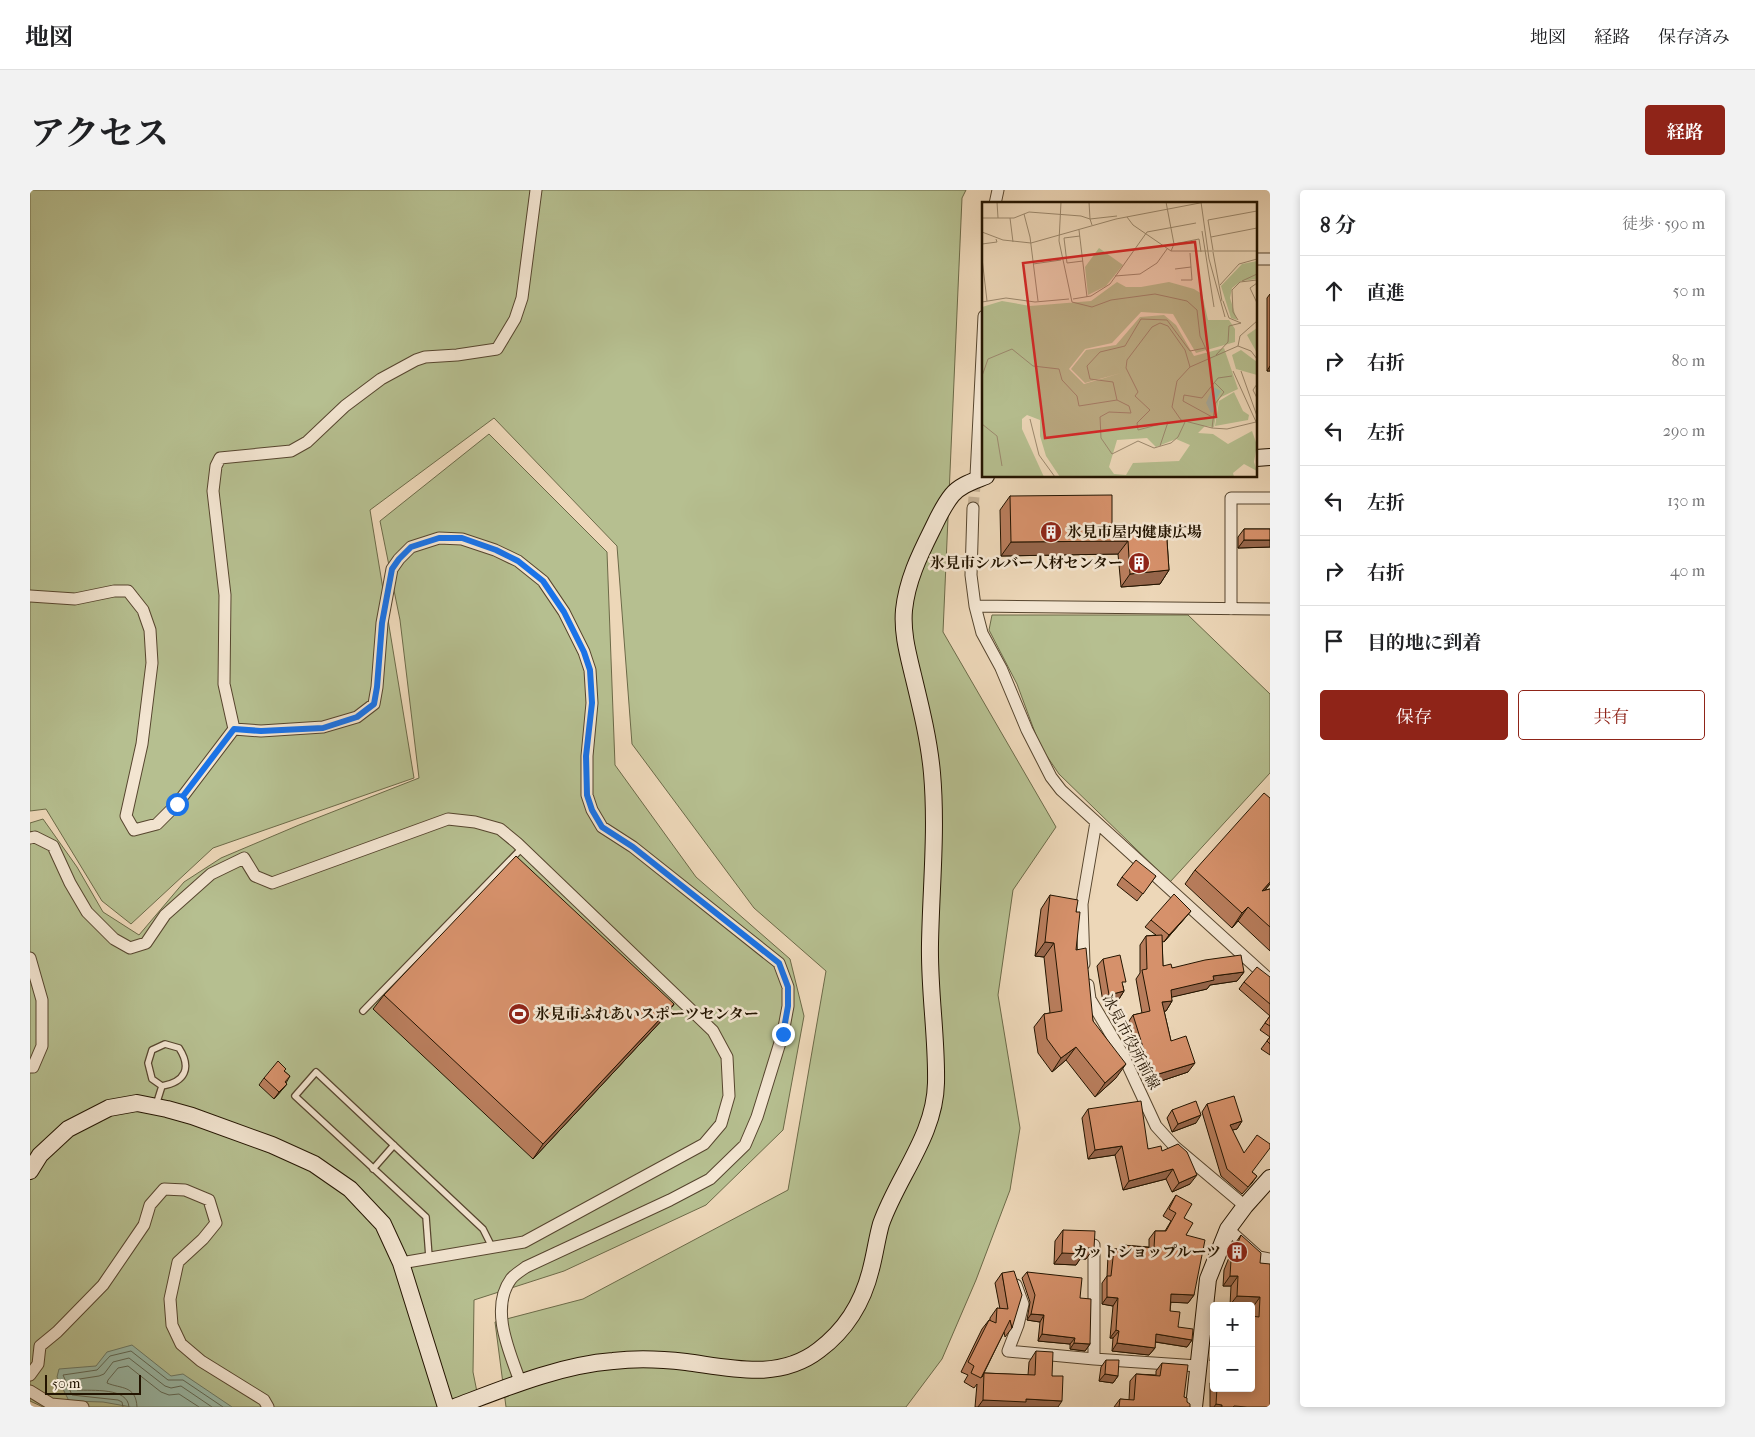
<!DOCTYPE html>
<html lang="ja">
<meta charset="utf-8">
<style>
:root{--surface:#fff;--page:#f2f2f2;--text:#202124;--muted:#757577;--line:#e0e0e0;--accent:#8f2418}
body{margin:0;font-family:"IM FELL French Canon","Noto Serif JP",serif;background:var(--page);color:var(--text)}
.controls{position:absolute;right:15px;bottom:15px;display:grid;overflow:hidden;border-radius:5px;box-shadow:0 2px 8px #0003}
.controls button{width:45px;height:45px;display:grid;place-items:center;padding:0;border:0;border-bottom:1px solid var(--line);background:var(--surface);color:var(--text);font:25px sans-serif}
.scale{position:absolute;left:15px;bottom:12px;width:96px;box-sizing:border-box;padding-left:5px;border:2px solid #231400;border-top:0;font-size:14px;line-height:18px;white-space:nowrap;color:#231400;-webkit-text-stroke:4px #f3e5d1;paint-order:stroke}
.stop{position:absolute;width:15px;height:15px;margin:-11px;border:4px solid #1a73e8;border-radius:50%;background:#fff}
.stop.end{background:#1a73e8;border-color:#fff;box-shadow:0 1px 5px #0008}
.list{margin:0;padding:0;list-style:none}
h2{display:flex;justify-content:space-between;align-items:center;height:65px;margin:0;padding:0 20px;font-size:21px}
h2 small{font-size:16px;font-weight:400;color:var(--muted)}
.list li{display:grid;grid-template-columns:32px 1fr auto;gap:15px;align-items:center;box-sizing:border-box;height:70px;padding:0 20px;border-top:1px solid var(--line)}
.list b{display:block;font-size:19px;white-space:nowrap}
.list em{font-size:16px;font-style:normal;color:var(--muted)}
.actions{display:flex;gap:10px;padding:15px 20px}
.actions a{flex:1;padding:11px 0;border:1px solid var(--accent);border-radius:5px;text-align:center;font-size:18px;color:var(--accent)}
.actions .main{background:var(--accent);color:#fff}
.icon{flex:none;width:28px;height:28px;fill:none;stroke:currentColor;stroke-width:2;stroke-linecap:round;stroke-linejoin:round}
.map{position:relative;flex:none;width:1240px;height:1217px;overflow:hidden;border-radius:5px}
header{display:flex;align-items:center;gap:30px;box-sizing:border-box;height:70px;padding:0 25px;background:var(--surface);border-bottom:1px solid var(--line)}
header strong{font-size:24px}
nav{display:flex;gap:28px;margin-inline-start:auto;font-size:18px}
.intro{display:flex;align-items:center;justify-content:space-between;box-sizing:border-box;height:120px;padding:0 30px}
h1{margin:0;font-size:35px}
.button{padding:12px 22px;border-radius:5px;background:var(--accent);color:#fff;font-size:18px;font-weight:700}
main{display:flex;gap:30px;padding:0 30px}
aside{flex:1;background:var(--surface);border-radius:5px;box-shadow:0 2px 8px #0003}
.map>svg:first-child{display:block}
</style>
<header>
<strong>地図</strong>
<nav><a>地図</a><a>経路</a><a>保存済み</a></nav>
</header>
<div class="intro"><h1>アクセス</h1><a class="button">経路</a></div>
<main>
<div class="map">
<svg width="1240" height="1217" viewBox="0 0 1240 1217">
<rect width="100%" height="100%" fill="#edd7b8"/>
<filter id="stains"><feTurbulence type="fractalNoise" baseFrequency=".004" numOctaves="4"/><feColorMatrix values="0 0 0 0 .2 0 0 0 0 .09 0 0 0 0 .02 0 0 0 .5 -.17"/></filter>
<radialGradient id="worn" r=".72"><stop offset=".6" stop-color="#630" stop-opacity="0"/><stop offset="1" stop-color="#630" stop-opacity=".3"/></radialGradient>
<path fill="#b6bf90" stroke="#6c6a48" d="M0 0H936L932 8 913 442 1026 637 983 700 968 805 990 938 980 1000 946 1090 912 1169 876 1217H476L465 1132 553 1109 758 1000 796 781 724 718 602 554 587 356 464 228 340 320 384 588 183 658 101 734 72 711 16 619 0 621Z
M459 244 577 362 585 575 666 687 760 769 774 826 753 940 676 1015 534 1081 444 1110 443 1182 450 1217H13L0 1211V633L13 629 47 677 73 722 109 745 154 692 191 668 269 635 389 588 370 430 350 331Z
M962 425H1158L1240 504V583L1140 692 1029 584 1010 556 987 494 959 440Z"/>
<path fill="#9abaa8" stroke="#6a7865" d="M102 1155 141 1186 153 1184 202 1217H101L73 1212 39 1211 27 1187 29 1179 66 1176 77 1162Z"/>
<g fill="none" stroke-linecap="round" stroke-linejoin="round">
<path stroke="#5e6754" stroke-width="1" d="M93 1217 92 1212 88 1210 42 1205 33 1185 67 1180 80 1166 101 1161 138 1190H153L193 1217
M99 1217C98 1197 62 1201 47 1200L43 1190 69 1186 74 1184 83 1172 99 1168 135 1196 141 1198 151 1196 182 1217
M107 1217C106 1195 91 1199 77 1193L78 1190 88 1178 98 1176 131 1202 139 1205 149 1204 169 1217"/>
<path stroke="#c5b093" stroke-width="11" stroke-dasharray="11 5.5" stroke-linecap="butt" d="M943 318 946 286"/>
<g stroke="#56452e" stroke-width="8">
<path id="lane" d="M333 821 492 658
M126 915 132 896 122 889 118 873 122 860 135 854 149 858C162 878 155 892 132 896
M343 979 364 955
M399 1067 396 1027 265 906 286 882 453 1039 462 1057"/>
</g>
<g stroke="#56452e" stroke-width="13">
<path id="street" d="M965 14 968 0
M1226 69H1240
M946 286 954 126
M943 318 941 385 945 416 952 443 971 478 997 540 1021 587 1031 600 1240 790
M0 406 45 409 84 401H98L113 420 120 440 122 473 112 554 96 626 104 640 127 634 147 614 204 539 194 494 195 405 183 301 186 276 190 268 261 261 277 252 315 216 351 189 386 170 395 167 427 165 467 159 485 129 492 108 506 0
M945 416 1240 419
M1201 419V308H1240
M204 539 231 541 293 537 327 527 344 514 347 497 352 433 362 379 369 369 381 357 409 348 432 349 465 360 488 371 513 391 534 422 554 462 560 480 562 513 557 566V605L562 620 572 637 603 657 749 773 758 797V816L753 843 727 927 715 955 680 989 640 1010 496 1077C492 1080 485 1084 481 1089 459 1119 480 1163 491 1194
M0 648 5 647 23 656 40 693 57 722 84 749 100 758 116 753 135 725 181 684 214 668 225 686 242 693 418 629 445 632 470 639 487 653 683 841 697 867 699 906 691 934 674 954 494 1052 371 1073
M0 768 12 810V856L3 877H0
M1054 774 1052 714 1066 632
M1058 795 1060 809 1093 865 1126 936 1145 957 1215 1016
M1198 1039 1229 1067 1240 1069
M1064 1055V1169L1168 1176
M986 1095 993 1114 988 1135 978 1161 1064 1169
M0 1185 8 1174 10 1156 27 1142 73 1095 114 1035 120 1015 134 999 155 1000 179 1010 186 1033 173 1049 148 1072 140 1109 142 1135 151 1154 171 1171 234 1210 238 1217
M0 1201 21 1214 53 1217"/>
</g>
<g stroke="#231400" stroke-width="18">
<path id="secondary" d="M1226 268 1240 267
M0 981 10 965 38 939 79 918 107 913 137 919 162 926 242 955 284 974 320 999 353 1034 371 1073 416 1217
M425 1217C475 1198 530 1175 583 1171 607 1168 631 1169 656 1172 701 1178 749 1191 789 1160 817 1139 833 1112 841 1079 845 1064 847 1048 851 1034 868 986 905 945 906 893 907 847 899 801 900 754 901 697 907 640 902 583 899 550 891 518 883 485 878 464 872 443 874 420 877 391 889 366 902 340 908 328 913 316 922 305 930 295 944 291 956 286
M1164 1217 1178 1089 1198 1039 1215 1016 1240 988"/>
</g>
<use href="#lane" stroke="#f3e5d1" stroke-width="5.5"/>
<use href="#street" stroke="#f3e5d1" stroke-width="11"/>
<use href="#secondary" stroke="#f3e5d1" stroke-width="16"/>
</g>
<path fill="#b87d5c" stroke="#231400" d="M1240 104V181H1237V108Z
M980 306 1082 341 1136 336 1139 380 1130 394 1091 397 1088 364 971 366 970 320Z
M1214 339H1240V357L1208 358V347Z
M1240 608V694L1235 700 1240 699V761L1208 731 1202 738 1155 694 1165 680Z
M1126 686 1107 711 1087 695 1092 687Z
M1020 705 1046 722V760L1063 831 1086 888 1065 907 1036 870 1022 882 1008 863 1004 837 1014 824 1020 823 1014 767 1005 766 1011 719Z
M1155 728 1134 752 1132 751 1133 776 1142 778 1214 782 1207 791 1180 795 1177 799 1141 807 1142 811 1136 821H1134L1141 851 1158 882 1116 896 1097 834 1103 825 1112 823 1106 789 1110 783V755L1116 746 1126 745 1115 737 1121 730Z
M1073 769 1093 796 1094 801 1089 809 1073 812 1067 776Z
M1240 787V826L1209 799 1214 792Z
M354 805 644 814 634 828 503 969 343 819Z
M1240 826V865L1231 859 1240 847 1230 840Z
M254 881 260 886 256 893 257 894 251 901 244 909 229 895 234 888Z
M1177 914 1212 931 1207 939 1202 940 1222 982 1227 986 1222 993 1212 1004 1191 986 1172 922Z
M1058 919 1118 959 1132 961 1160 994 1142 1002 1136 989 1093 1000 1085 965 1058 969 1052 928Z
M1142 920 1166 933 1142 942 1137 928Z
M1146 1005 1154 1028 1164 1105 1158 1113 1141 1112 1140 1121 1148 1137 1162 1150 1157 1157 1125 1152V1158L1119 1165 1082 1161 1083 1148H1080L1083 1116 1072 1114V1093L1077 1086 1078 1066 1084 1059H1089L1092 1055 1119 1057V1049L1125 1041H1135L1141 1031 1133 1026 1141 1013Z
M1033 1040 1064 1058 1056 1069H1050L1046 1075 1024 1074 1025 1051Z
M1211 1045 1230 1073 1240 1217H1180V1193L1184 1188V1198H1221L1223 1117 1221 1116 1200 1115 1201 1096H1193L1194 1080 1204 1055Z
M997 1082 1050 1108 1060 1154 1055 1161 1040 1159V1154L1008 1151 1010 1132 997 1130 1000 1112 992 1088Z
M972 1083 982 1138 975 1147 974 1142 952 1187 954 1183 998 1185 999 1172 1006 1161 1022 1186 1028 1217H945L947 1194 944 1198 934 1192 938 1185 931 1182 952 1139 959 1130H960V1128L967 1118 970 1119 965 1093Z
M1184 1133V1172L1180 1171Z
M1076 1170 1088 1186 1083 1193 1069 1191 1071 1177Z
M1132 1173 1154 1207 1160 1217H1084L1090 1209 1099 1210 1100 1191 1106 1184 1126 1185V1181Z"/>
<path fill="#96664b" stroke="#231400" d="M1240 176V181H1237Z
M1214 350H1240V357L1208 358Z
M1098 351 1088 364 971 366 981 352Z
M1139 380 1130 394 1091 397 1100 384Z
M1240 692V694L1222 715 1232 701Z
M1218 717 1208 731 1202 738 1212 723Z
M1161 721 1155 728 1134 752 1139 745Z
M1015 752 1024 753 1014 767 1005 766Z
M1214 782 1207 791 1180 795 1177 799 1134 809 1141 800 1183 786Z
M1094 801 1089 809 1073 812 1079 805Z
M1142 811 1136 821 1126 822 1132 812Z
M644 814 634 828 503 969 513 954Z
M1046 857 1036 870 1022 882 1031 868Z
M1165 873 1158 882 1116 896 1122 886Z
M1096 874 1086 888 1065 907 1075 893Z
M257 894 251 901 244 909 249 902Z
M1171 925 1166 933 1142 942 1148 934Z
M1212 931 1207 939 1195 942 1200 935Z
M1092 956 1085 965 1058 969 1065 960Z
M1143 979 1136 989 1093 1000 1099 991Z
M1167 985 1160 994 1142 1002 1149 993Z
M1054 1058H1064L1056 1069H1050L1046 1075 1024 1074 1032 1063Z
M1200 1086H1208L1201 1096H1193Z
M1141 1104 1164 1105 1158 1113 1136 1112Z
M1207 1106 1230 1107 1223 1117 1221 1116 1200 1115Z
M1077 1107 1088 1108 1083 1116 1072 1114Z
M1001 1124 1014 1125 1010 1132 997 1130Z
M1086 1140 1089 1141 1083 1148H1080Z
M1012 1144 1045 1148 1040 1154 1008 1151Z
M1126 1144 1162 1150 1157 1157 1120 1151Z
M1044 1153 1060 1154 1055 1161 1040 1159Z
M1087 1153 1125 1158 1119 1165 1082 1161Z
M1184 1166V1172L1180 1171Z
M1075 1184 1088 1186 1083 1193 1069 1191Z
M996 1209 1032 1211 1028 1217H948L953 1210Z
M1186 1214 1192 1215 1191 1217H1184Z"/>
<path fill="#d6916b" stroke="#231400" d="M1082 305V341L1136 336 1139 380 1100 384 1098 351 981 352 980 306Z
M1214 339H1240V350H1214Z
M1234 603 1240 608V692L1232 701 1240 699V737L1218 717 1212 723 1165 680Z
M486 666 644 814 513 954 354 805Z
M1106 670 1126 686 1113 704 1092 687Z
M1144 704 1161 721 1139 745 1121 730Z
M1020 705 1048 710 1046 722H1050L1046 760 1056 758 1063 831 1096 874 1075 893 1046 857 1031 868 1017 849 1014 824 1032 821 1024 753 1015 752Z
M1132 745 1133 776 1141 774 1142 778 1175 770 1211 765 1214 782 1183 786 1184 790 1141 800 1142 811 1132 812 1141 851 1156 846 1165 873 1122 886 1103 825 1120 821 1112 780 1117 779 1116 746Z
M1090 765 1096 792H1092L1094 801 1079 805 1073 769Z
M1227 777 1240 787V814L1214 792Z
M1240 826V836L1235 833Z
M1240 847V854L1237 851Z
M248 871 256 879 254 881 260 886 255 892 257 894 249 902 234 888Z
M1204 906 1212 931 1200 935 1214 963 1227 945 1240 954V958L1222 982 1227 986 1218 997 1197 979 1177 914Z
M1111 911 1118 959 1131 956 1132 961 1148 954 1157 962 1167 985 1149 993 1143 979 1099 991 1092 956 1065 960 1058 919Z
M1166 911 1171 925 1148 934 1142 920Z
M1146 1005 1162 1014 1154 1028 1163 1033 1156 1045 1175 1050 1164 1105 1141 1104 1140 1121 1150 1122 1148 1137 1163 1139 1162 1150 1126 1144 1125 1158 1087 1153 1089 1141 1086 1140 1088 1108 1077 1107V1086H1081L1084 1059H1091L1092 1055 1124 1058 1125 1041H1136L1146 1023 1139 1019Z
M1033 1040 1065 1041 1064 1058H1054V1064L1032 1063Z
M1211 1045 1231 1063 1230 1073 1240 1074V1217H1217L1204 1216 1203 1217H1192V1215L1186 1214 1187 1198H1221V1126L1229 1127 1230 1107 1207 1106 1208 1086H1200L1201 1070Z
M984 1081 992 1105 982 1138 980 1130 951 1188 941 1183 944 1176 938 1172 959 1130 966 1133 967 1118 978 1119 972 1083Z
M997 1082 1052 1088 1050 1108 1061 1109 1060 1154 1044 1153 1045 1148 1012 1144 1014 1125 1001 1124 1005 1105Z
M1006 1161 1023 1162 1022 1186H1033L1032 1211 996 1209V1212L953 1210 954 1183 1005 1185Z
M1076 1170H1089L1088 1186 1075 1184Z
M1132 1173 1158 1175 1154 1207 1157 1208V1212L1160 1214V1217H1089L1090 1209 1104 1210 1106 1184 1130 1186Z"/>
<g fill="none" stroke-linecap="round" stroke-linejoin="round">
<path stroke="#1a73e8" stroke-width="6" d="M147 614 204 539 231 541 293 538 327 527 344 514 347 497 352 433 362 379 369 369 381 357 409 348H432L466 360 488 371 513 391 534 422 554 462 560 480 562 513 556 566 557 605 562 620 572 637 603 657 749 773 758 797V816L753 844"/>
</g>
<defs>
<g id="building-disc" transform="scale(1.125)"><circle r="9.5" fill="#8f2418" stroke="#f3e5d1"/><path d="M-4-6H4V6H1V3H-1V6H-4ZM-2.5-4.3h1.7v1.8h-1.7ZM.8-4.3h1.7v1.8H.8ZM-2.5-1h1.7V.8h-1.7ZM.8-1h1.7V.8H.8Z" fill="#fff"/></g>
<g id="stadium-disc" transform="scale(1.125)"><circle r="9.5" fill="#8f2418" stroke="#f3e5d1"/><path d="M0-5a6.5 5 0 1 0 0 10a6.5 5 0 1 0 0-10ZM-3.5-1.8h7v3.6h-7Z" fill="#fff"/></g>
</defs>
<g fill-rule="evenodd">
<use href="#building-disc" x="1021" y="342"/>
<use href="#building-disc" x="1109" y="373"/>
<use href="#stadium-disc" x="489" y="824"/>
<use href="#building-disc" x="1207" y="1062"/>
</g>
<g text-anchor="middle" stroke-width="5" stroke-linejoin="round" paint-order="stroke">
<g font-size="15" font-weight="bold" fill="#231400" stroke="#f3e5d1" text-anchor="start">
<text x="1037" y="347">氷見市屋内健康広場</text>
<text x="1093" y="378" text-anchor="end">氷見市シルバー人材センター</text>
<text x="505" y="829">氷見市ふれあいスポーツセンター</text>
<text x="1191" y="1067" text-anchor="end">カットショップルーツ</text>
</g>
<g font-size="15" fill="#231400" stroke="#f3e5d1">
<text transform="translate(1101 852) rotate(62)" y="5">冰見市役所前線</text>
</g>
</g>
<g transform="translate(952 12)">
<rect width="275" height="275" fill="#edd7b8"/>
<path d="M117 46 141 63 124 84 106 93 103 65ZM275 59V77L259 79 250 86 248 96 255 118 249 116 239 84 260 62ZM135 80 144 85H159L187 80 212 87 220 92 226 118H247L253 127V140L214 151 191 112 159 110 130 141 103 147 87 167 102 182 139 171 103 181 89 167 104 148 134 143 158 115 182 113 194 123 212 154 242 146 256 187 237 196 232 225 223 224 216 231 231 232 246 242 270 229 275 243 272 260 275 269 262 262 251 271 252 275H78L64 254 58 234V218L45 213 40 217V227L62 275H1L0 105 20 99 48 104 109 99ZM165 236 174 245 194 237 208 243 197 259 151 261 144 273 132 272 127 265 135 238ZM275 126V151L265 133ZM259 148 275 160V173L254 167 250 153ZM252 190 261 209 267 213 266 218 233 224 237 199Z" fill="#b6bf90" fill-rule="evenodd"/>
<path d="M231 185 239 189 233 200V209L229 211 224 201Z" fill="#9abaa8"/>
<path fill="none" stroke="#9c896e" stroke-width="1" d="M15 0 16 16M79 0 77 39 90 100 110 105 129 98 173 92 205 99 215 108 218 134 228 156M107 0 108 17 135 14M184 0 192 42 189 49M219 0 227 57 243 115M42 12 48 35 56 99M145 15 151 23 189 49H275M0 16H32L47 10 99 14 108 17 110 23M28 16 31 40M97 28 105 95M220 29 232 105M0 30 21 38 49 41 134 17 223 0M98 34 82 36 85 61 101 59M229 35 275 26M0 42 15 40 14 37M192 42 217 37 219 50M231 48 226 18 275 9M231 50 240 99M0 56 5 99M51 62 79 58M193 67 209 65 208 51M133 74 158 72 175 61 185 47M199 78H210L209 65M260 79 275 72M275 81 268 86 275 101M238 83 257 62 275 57M91 97 109 94 128 82 165 30 214 21M0 100 24 96 53 100 87 97M256 118 251 110 250 88 258 80 275 78M256 144 258 134 275 119M234 153 246 140 247 124 259 121 247 116 241 99M251 169 275 222M259 169 275 214M0 174 6 157 30 147 51 164 77 167 80 178 95 194 97 204 135 198 147 204 149 211 127 210 118 215 119 236 130 252 156 239 172 246 189 241 196 235 203 220M275 182 271 188 275 196M135 198 131 180 108 177 105 164 118 150 143 144 159 117 185 118 208 149 223 146M232 216 201 199 202 193 220 196 236 176 250 174M48 217 57 253 73 275M274 220 245 227 230 226 199 218 190 205 195 179 208 165 256 144 269 149 275 157M0 222 15 234 20 264M230 226 233 202 242 190 232 180M178 244 186 220 156 228 155 221 168 208 153 194 156 190 144 166 145 158 170 125 178 121 186 124 203 148 208 165"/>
<path fill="#d62828" fill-opacity="0.15" stroke="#d62828" stroke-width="2.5" d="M213 40 234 215 63 236 41 61Z"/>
<rect width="275" height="275" fill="none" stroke="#231400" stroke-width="2.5"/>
</g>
<rect width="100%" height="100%" filter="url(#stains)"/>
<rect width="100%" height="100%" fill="url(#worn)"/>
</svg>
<div class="controls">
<button>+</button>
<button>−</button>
</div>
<div class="scale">50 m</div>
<div class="stop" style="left:147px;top:614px"></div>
<div class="stop end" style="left:753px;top:844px"></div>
</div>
<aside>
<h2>8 分<small>徒歩 · 590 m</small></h2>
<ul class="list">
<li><svg class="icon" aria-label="ahead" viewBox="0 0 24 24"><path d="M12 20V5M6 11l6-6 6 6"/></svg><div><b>直進</b></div><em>50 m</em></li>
<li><svg class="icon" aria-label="right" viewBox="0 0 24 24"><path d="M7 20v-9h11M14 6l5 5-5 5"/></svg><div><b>右折</b></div><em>80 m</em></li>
<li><svg class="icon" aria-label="left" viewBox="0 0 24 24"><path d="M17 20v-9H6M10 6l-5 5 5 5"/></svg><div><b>左折</b></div><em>290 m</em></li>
<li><svg class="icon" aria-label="left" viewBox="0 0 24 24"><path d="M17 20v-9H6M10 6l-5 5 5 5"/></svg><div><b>左折</b></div><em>130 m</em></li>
<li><svg class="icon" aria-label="right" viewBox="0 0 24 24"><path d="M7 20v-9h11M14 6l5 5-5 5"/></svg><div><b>右折</b></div><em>40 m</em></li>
<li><svg class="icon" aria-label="arrive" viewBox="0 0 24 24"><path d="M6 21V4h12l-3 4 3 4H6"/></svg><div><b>目的地に到着</b></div></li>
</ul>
<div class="actions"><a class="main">保存</a><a>共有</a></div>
</aside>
</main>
